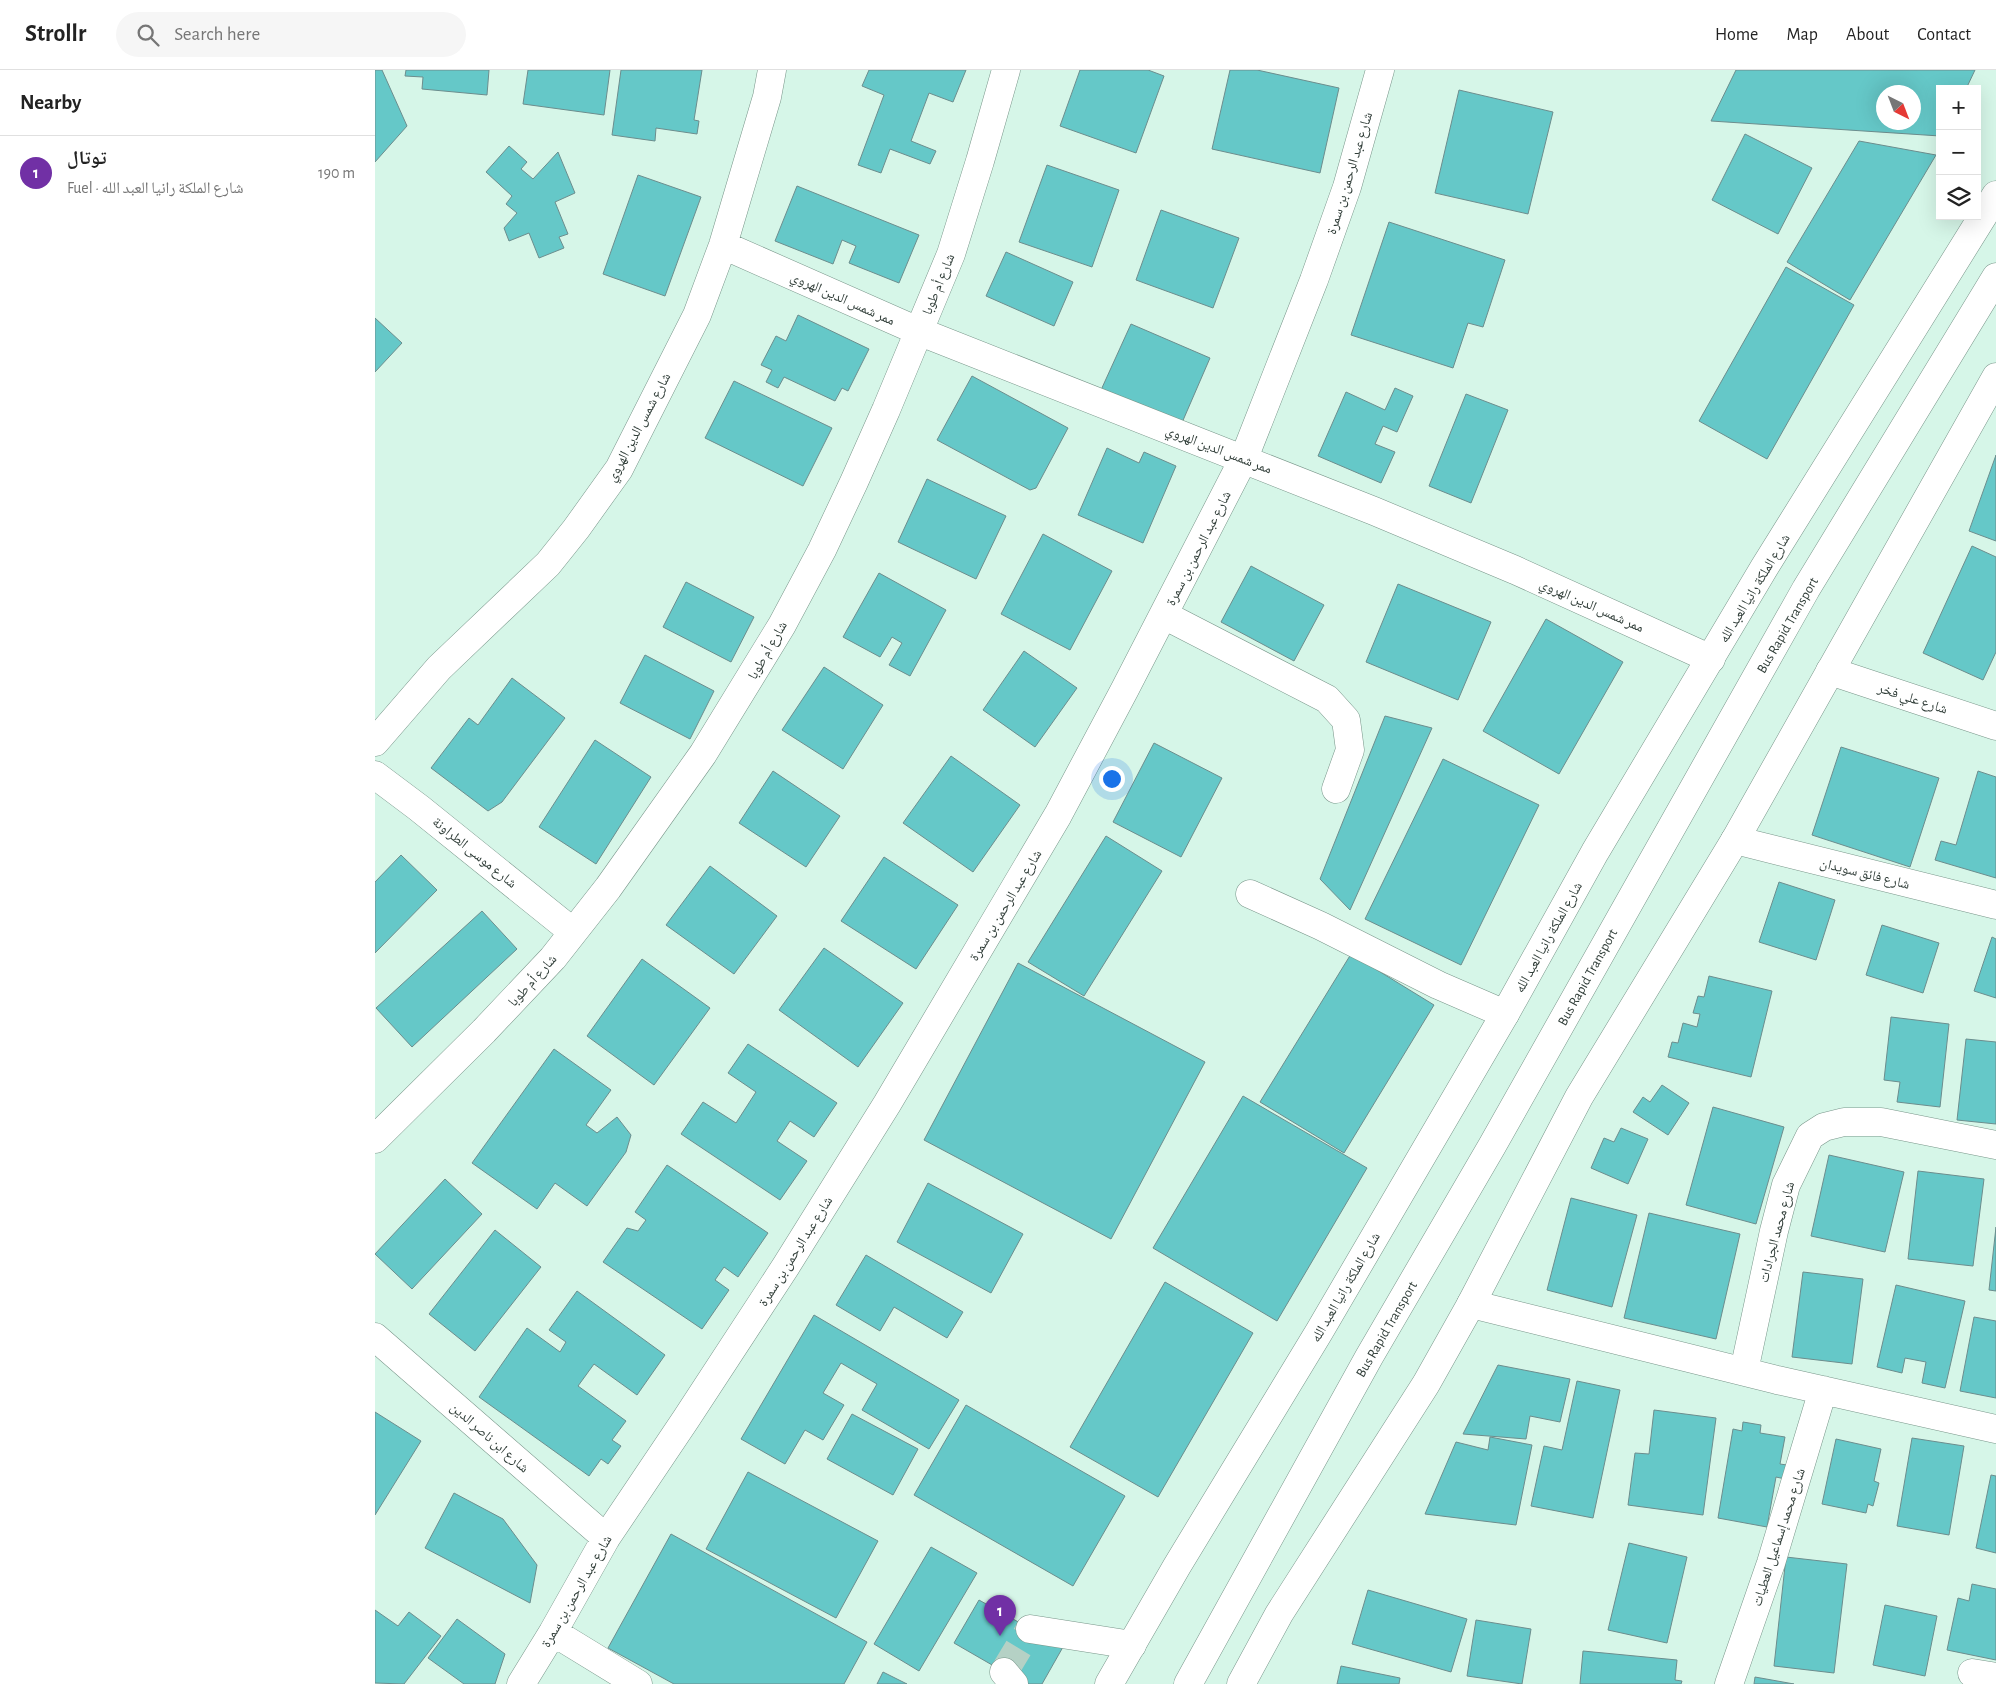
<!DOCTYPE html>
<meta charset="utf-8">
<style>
:root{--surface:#fff;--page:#f6f6f6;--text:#222;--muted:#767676;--line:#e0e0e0;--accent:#7130a5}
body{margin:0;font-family:"Alegreya Sans","Noto Naskh Arabic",sans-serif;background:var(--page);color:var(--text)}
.controls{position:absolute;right:15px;top:15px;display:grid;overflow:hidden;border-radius:0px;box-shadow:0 5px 20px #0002}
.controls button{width:45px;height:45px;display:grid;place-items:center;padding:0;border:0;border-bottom:1px solid var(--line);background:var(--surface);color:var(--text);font:25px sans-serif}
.compass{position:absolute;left:1501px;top:15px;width:45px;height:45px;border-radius:50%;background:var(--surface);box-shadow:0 5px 20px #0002;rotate:138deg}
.you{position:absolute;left:736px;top:708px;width:18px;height:18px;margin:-12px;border:4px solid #fff;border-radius:50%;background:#1a73e8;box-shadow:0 0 0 8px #1a73e833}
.badge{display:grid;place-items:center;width:32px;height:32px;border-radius:50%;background:var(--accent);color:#fff;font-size:16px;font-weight:700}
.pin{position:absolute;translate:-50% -41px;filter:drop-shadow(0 1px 2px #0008)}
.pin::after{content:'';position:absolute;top:26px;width:18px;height:15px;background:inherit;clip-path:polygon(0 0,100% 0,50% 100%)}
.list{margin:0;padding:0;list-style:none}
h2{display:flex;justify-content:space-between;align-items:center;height:65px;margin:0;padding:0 20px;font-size:21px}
h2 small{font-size:16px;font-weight:400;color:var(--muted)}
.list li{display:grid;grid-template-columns:32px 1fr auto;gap:15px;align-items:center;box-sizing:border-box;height:75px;padding:0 20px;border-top:1px solid var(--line)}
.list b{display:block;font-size:19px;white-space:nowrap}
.list p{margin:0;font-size:16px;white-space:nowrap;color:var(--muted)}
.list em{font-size:16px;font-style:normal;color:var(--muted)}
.icon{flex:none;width:28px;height:28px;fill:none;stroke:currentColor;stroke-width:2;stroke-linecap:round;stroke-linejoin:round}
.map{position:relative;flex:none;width:1621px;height:1614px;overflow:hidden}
header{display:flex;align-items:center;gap:30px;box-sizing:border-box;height:70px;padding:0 25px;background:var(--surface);border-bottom:1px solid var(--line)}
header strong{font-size:24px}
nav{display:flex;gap:28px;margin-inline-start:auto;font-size:18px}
.search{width:350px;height:45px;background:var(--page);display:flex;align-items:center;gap:12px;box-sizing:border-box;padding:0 18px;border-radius:28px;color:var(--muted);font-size:19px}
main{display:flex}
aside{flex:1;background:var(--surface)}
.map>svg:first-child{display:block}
</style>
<header>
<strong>Strollr</strong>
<div class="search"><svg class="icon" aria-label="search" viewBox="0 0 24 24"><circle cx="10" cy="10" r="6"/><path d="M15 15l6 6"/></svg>Search here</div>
<nav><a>Home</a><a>Map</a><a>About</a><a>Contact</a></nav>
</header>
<main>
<aside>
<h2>Nearby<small></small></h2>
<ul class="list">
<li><span class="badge">1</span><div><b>توتال</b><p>Fuel · شارع الملكة رانيا العبد الله</p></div><em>190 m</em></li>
</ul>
</aside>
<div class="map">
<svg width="1621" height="1614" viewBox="0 0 1621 1614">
<rect width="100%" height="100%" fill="#d6f6e8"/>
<path fill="#65c8c8" stroke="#6c8d8d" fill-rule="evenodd" d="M0 0H7L32 56 0 92Z
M31 0H114L112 25 47 19 48 7 30 6Z
M153 0H235L229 45 148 34Z
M246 0H327L319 50 324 51 322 64 281 58 280 71 237 65Z
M494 0H591L578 32 554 23 536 71 561 81 555 94 515 79 506 103 483 95 509 25 487 16Z
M705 0H773L789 6 761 83 685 56Z
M855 0H882L964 18 945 103 837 79Z
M1361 0H1600L1591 19H1565V66L1336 51ZM1508 22H1538V52H1508Z
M1084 20 1178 42 1153 144 1060 123Z
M1370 64 1437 98 1403 164 1337 130Z
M1484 71 1561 85 1475 230 1412 192Z
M134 76 152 92 146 99 158 109 183 82 200 123 180 132 193 164 184 167 189 178 164 188 154 163 134 171 129 158 142 143 131 134 137 126 111 102Z
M672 95 744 120 717 197 644 172Z
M263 105 326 127 290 226 228 204Z
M422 116 544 165 524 213 474 193 481 176 467 170 458 194 400 171Z
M786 140 864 168 838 238 761 210Z
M1014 152 1130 190 1108 257 1093 253 1078 298 976 265Z
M631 182 698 212 679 256 611 226Z
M1411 197 1479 235 1392 389 1324 351Z
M423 245 494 279 473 321 467 318 460 331 409 307 403 318 391 312 397 300 386 295 401 266 411 271Z
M0 248 27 273 0 302Z
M756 254 835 288 806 355 726 320Z
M597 306 693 358 661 418 655 420 562 370Z
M359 311 457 358 428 416 330 368Z
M1020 318 1038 326 1022 362 1008 356 1000 374 1020 382 1006 413 943 386 971 322 1010 340Z
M1091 324 1133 340 1096 433 1054 416Z
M732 378 764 393 769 382 801 396 768 473 703 445Z
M1621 385V471L1594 461Z
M552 409 631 446 601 509 523 472Z
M668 464 737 501 695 580 626 544Z
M1597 476 1621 487V582L1608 610 1548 583Z
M876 496 949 535 919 591 846 552Z
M504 503 571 540 535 606 514 595 527 573 517 567 505 587 468 567Z
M311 512 379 547 356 592 288 557Z
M1023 514 1116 552 1083 630 991 592Z
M1171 549 1248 592 1184 704 1108 661Z
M649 581 702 618 660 677 608 640Z
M270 585 339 621 315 669 245 633Z
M449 597 508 635 468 699 407 660Z
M137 608 190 648 127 732 113 741 56 698 94 648 103 655Z
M1010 646 1057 658 975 840 945 809Z
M220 670 276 707 221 794 164 757Z
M779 673 847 708 806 787 738 752Z
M1466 677 1564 708 1535 797 1437 765Z
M576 686 645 735 598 802 528 753Z
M1068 689 1164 735 1086 895 990 849Z
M398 701 465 746 431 797 364 753Z
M1603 701 1621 707V808L1560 790 1566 771 1581 775Z
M731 766 787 801 709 926 653 892Z
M26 785 62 820 0 883V812Z
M509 787 583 835 541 899 466 851Z
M335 796 402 846 359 904 291 855Z
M1404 812 1460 830 1441 890 1384 872Z
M107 841 142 879 37 977 1 938Z
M1507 855 1564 873 1548 923 1491 905Z
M1617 867 1621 869V928L1599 921Z
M449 878 528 933 483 997 404 940Z
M976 884 1059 935 969 1083 885 1032Z
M267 889 335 938 279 1015 212 966Z
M643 893 830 992 736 1169 549 1070Z
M1334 906 1397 921 1376 1007 1293 987 1297 972 1303 973 1308 953 1322 957 1325 944 1318 943 1323 926 1329 927Z
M1516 947 1574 954 1565 1037 1522 1032 1525 1012 1509 1010Z
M1591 969 1621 972V1054L1582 1050Z
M373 974 462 1033 439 1067 415 1051 402 1071 432 1091 405 1130 306 1064 328 1032 361 1053 381 1022 353 1003Z
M179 979 236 1020 211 1055 222 1063 242 1047 256 1065 251 1082 212 1136 180 1113 162 1139 97 1093Z
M1287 1015 1314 1033 1293 1065 1258 1042 1268 1027 1275 1032Z
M868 1026 992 1098 902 1251 778 1178Z
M1338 1037 1409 1057 1381 1154 1311 1135Z
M1246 1058 1273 1069 1253 1114 1216 1098 1229 1068 1239 1072Z
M1454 1085 1529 1102 1510 1182 1436 1166Z
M292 1095 393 1163 363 1207 349 1197 340 1210 354 1220 327 1259 228 1192 252 1158 263 1161 271 1150 260 1142Z
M1543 1101 1609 1109 1598 1196 1533 1189Z
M70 1109 107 1144 37 1219 0 1184Z
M553 1113 648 1164 616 1223 522 1172Z
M1196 1128 1262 1145 1237 1237 1172 1220Z
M1274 1143 1365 1164 1341 1269 1249 1248Z
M1621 1157V1221L1614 1220Z
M120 1160 166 1197 100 1281 54 1244Z
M491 1185 588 1242 572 1268 519 1237 505 1261 461 1235Z
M1428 1202 1488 1209 1477 1294 1417 1287Z
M790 1212 878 1263 783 1427 695 1377Z
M1521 1215 1590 1231 1570 1318 1547 1313 1551 1292 1530 1288 1527 1303 1502 1297Z
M202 1221 290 1285 262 1325 219 1294 203 1316 251 1351 237 1370 246 1376 233 1394 226 1389 214 1406 104 1327 152 1258 185 1282 191 1272 174 1260Z
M439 1245 584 1330 554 1379 487 1340 502 1314 466 1293 448 1323 469 1335 448 1370 430 1360 410 1394 366 1369Z
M1599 1247 1621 1251V1328L1585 1321Z
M1123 1295 1195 1309 1185 1352 1155 1346 1151 1369 1088 1364Z
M1202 1311 1245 1320 1218 1448 1156 1436 1169 1376 1187 1380Z
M591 1335 750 1426 698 1516 539 1425Z
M1279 1340 1341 1348 1328 1445 1253 1435 1260 1383 1274 1384Z
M0 1342 46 1371 0 1445Z
M477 1344 543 1379 518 1425 452 1389Z
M1368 1352 1386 1355 1385 1363 1410 1367 1405 1394 1412 1395 1410 1409 1401 1407 1392 1457 1343 1448 1358 1359 1367 1361Z
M1115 1367 1157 1375 1141 1455 1050 1444 1081 1372 1113 1380Z
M1537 1368 1589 1376 1574 1465 1522 1456Z
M1461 1369 1506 1379 1499 1411 1504 1413 1498 1436 1493 1434 1491 1443 1447 1434Z
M373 1402 503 1471 461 1548 331 1479Z
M1616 1405 1621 1406V1483L1601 1478Z
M79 1423 128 1449 162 1495 155 1533 50 1478Z
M296 1464 492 1572 469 1614H299L233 1578Z
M1254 1473 1312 1487 1292 1573 1233 1560Z
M556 1477 602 1503 544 1601 499 1574Z
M1411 1487 1472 1494 1459 1603 1399 1596Z
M1597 1514 1621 1519V1590L1572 1580 1583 1528 1594 1531Z
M993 1520 1092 1549 1076 1602 977 1574Z
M604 1530 688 1577 667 1614H650L579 1573Z
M1510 1535 1562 1546 1550 1606 1498 1595Z
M0 1540 23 1556 34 1542 66 1566 29 1614 0 1613Z
M82 1549 130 1584 120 1614H89L53 1588Z
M1101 1550 1156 1559 1147 1614 1092 1606Z
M1208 1581 1302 1590 1300 1610 1307 1611 1306 1614H1205Z
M966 1596 1025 1608 1024 1614H962Z
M508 1602 532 1614H502Z
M1380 1607 1419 1614H1379Z"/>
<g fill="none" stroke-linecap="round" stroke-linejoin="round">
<path stroke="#b5d1c5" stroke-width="28" stroke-dasharray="28 14" stroke-linecap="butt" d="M629 1602 655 1559"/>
<g stroke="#79968a" stroke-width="29">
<path id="minor" d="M348 175 543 261 999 441 1140 500 1336 589
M789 545 952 629 971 650 975 680 961 719
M1455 601 1621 656
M0 672 64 598 173 494 201 459 244 399 322 245 348 175 392 27 397 0
M0 705 44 738 198 862
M1360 770 1621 835
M875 824 946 856 1063 915 1130 944
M0 1069 109 961 178 888 233 818 328 684 407 555 447 480 479 412 511 340 576 184 605 91 631 0
M1096 1234 1402 1310 1621 1359
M0 1267 231 1468
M1369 1301 1399 1161 1411 1115 1435 1066 1449 1057 1469 1052H1506L1621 1075
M655 1559 757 1575
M178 1562 263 1614
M629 1602 639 1614
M1597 1603 1621 1607
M146 1614 178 1562 231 1468 311 1349 411 1196 512 1034 683 745 750 619 869 388 939 210 972 117 1005 0
M813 1614 994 1287 1117 1076 1431 519 1621 207
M1354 1614 1396 1493 1448 1320"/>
</g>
<g stroke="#79968a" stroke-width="29">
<path id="major" d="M734 1614 802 1496 944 1262 1130 944 1220 782 1389 498 1621 125
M866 1614 904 1544 1051 1314 1096 1234 1204 1027 1360 770 1621 307"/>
</g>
<use href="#minor" stroke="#fff" stroke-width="28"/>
<use href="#major" stroke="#fff" stroke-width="28"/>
</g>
<g text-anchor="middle" stroke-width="4.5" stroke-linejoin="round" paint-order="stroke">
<g font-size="14" fill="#323f3a" stroke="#fff">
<text transform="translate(974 103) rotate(-73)" y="5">شارع عبد الرحمن بن سمرة</text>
<text transform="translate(563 214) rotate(-68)" y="5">شارع أم طوبا</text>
<text transform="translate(468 228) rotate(24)" y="5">ممر شمس الدين الهروي</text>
<text transform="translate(263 357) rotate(-62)" y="5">شارع شمس الدين الهروي</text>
<text transform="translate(844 379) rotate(21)" y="5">ممر شمس الدين الهروي</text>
<text transform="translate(823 478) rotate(-63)" y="5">شارع عبد الرحمن بن سمرة</text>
<text transform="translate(1379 518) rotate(-59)" y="5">شارع الملكة رانيا العبد الله</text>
<text transform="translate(1217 535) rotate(24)" y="5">ممر شمس الدين الهروي</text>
<text transform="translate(1412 555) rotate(-60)" y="5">Bus Rapid Transport</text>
<text transform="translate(392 580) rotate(-60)" y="5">شارع أم طوبا</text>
<text transform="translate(1538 628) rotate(18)" y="5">شارع علي فخر</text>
<text transform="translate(100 782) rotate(39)" y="5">شارع موسى الطراونة</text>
<text transform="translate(1490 803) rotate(14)" y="5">شارع فائق سويدان</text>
<text transform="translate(630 835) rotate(-59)" y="5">شارع عبد الرحمن بن سمرة</text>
<text transform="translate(1173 867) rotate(-61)" y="5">شارع الملكة رانيا العبد الله</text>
<text transform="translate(1212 907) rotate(-61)" y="5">Bus Rapid Transport</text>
<text transform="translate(157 910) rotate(-48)" y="5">شارع أم طوبا</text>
<text transform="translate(1401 1162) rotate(-75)" y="5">شارع محمد الجرادات</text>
<text transform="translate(420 1181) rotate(-58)" y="5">شارع عبد الرحمن بن سمرة</text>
<text transform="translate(970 1217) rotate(-60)" y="5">شارع الملكة رانيا العبد الله</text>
<text transform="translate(1011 1259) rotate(-60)" y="5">Bus Rapid Transport</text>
<text transform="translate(115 1367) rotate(41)" y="5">شارع ابن ناصر الدين</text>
<text transform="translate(1403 1467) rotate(-72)" y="5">شارع محمد إسماعيل العطيات</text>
<text transform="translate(201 1521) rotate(-60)" y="5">شارع عبد الرحمن بن سمرة</text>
</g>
</g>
</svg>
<div class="controls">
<button>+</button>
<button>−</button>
<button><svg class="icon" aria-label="layers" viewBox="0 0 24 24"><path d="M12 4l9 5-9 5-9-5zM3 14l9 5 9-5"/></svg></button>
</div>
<svg class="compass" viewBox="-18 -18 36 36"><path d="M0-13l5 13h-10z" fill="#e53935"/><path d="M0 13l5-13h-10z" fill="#767676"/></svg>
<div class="you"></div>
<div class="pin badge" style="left:625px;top:1566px">1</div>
</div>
</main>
